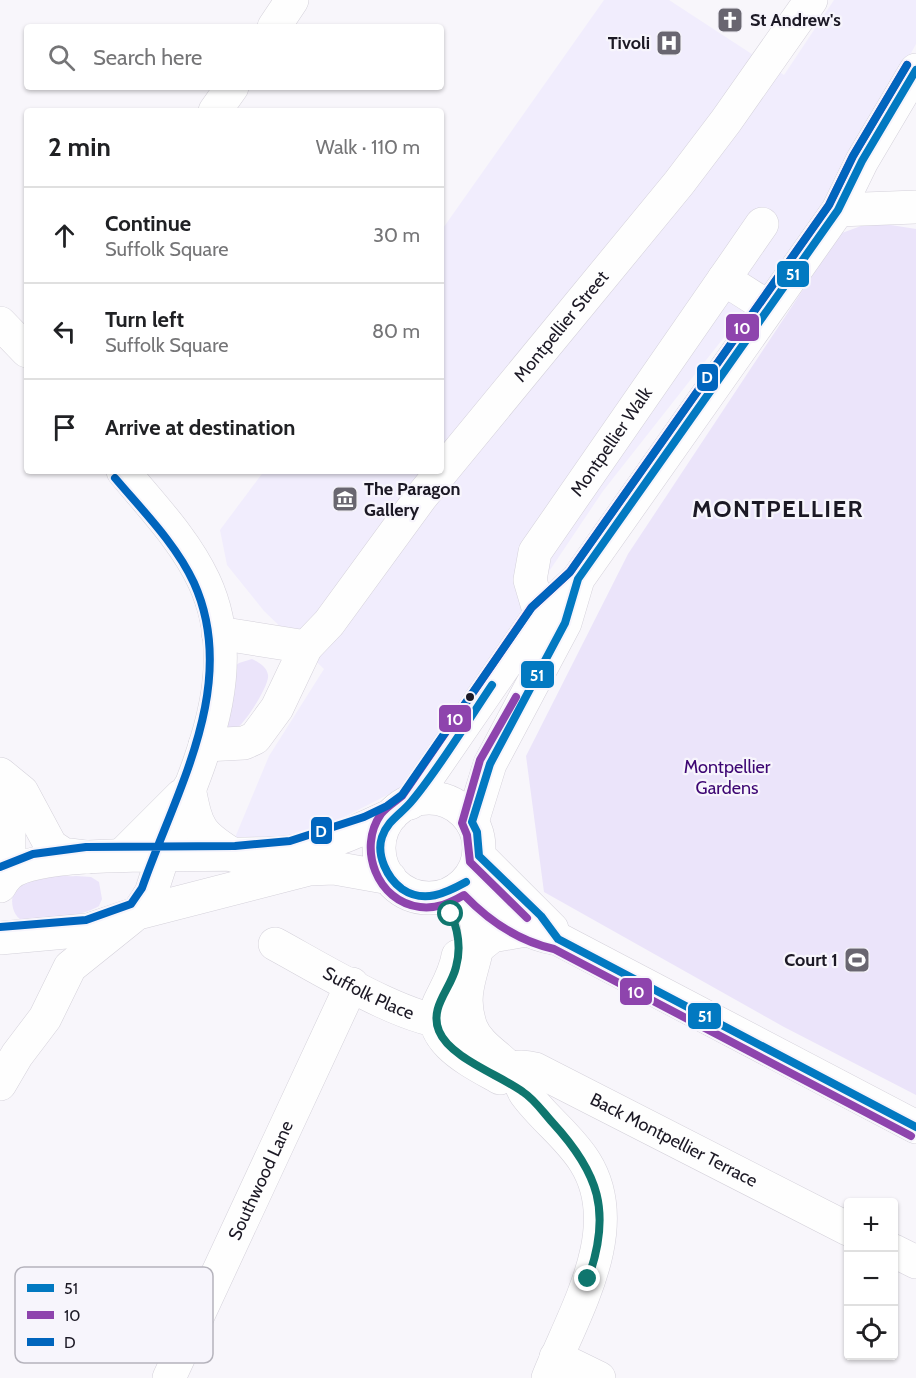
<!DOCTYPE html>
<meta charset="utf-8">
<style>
:root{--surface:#fff;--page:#f6f6f6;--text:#202124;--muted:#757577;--line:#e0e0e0}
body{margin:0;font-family:Cabin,sans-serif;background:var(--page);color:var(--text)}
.controls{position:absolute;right:18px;bottom:18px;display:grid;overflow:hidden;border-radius:6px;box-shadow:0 2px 4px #0004}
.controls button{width:54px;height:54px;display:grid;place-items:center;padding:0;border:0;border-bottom:2px solid var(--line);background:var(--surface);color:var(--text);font:30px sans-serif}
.stop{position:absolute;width:18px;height:18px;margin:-14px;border:4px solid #0f766e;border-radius:50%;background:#fff}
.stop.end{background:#0f766e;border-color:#fff;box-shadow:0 2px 6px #0008}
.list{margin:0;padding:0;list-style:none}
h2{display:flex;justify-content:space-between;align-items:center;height:78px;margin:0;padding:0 24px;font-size:26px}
h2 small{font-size:20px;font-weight:400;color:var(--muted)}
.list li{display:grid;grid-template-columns:39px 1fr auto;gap:18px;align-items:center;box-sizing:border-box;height:96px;padding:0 24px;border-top:2px solid var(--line)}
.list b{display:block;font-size:22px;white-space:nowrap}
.list p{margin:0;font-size:20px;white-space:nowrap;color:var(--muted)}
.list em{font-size:20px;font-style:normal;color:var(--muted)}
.icon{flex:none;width:33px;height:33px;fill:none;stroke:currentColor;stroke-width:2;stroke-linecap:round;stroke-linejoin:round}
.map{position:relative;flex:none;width:916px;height:1378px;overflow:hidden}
.search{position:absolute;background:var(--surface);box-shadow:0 2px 4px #0004;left:24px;top:24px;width:420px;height:66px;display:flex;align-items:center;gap:15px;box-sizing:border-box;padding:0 21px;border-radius:6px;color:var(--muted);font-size:22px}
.panel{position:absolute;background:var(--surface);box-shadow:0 2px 4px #0004;left:24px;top:108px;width:420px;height:366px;border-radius:6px}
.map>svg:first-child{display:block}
</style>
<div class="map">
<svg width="916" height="1378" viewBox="0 0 916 1378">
<rect width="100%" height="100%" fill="#f8f6fb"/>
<path fill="#f1edfd" d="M604 0H669L784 75 834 0H916V44L842 180 770 279 603 491 405 786 295 842 229 852 269 756 324 669 264 611 227 565 220 530 264 471H441V231Z"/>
<path fill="#ebe4fa" d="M872 222 916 229V1095L784 1027 544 892 526 756 628 554 816 270 831 237Z
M252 659C259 662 267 667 268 675 270 685 243 727 233 731L228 727V721L233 668 239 663Z
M76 876 91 877 99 882 102 899 99 906C89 913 39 926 27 923 7 917 8 887 25 879 38 873 62 877 76 876Z"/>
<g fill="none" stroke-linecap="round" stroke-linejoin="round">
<g stroke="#d4d1da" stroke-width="34">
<g id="minor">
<path d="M274 27 292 0"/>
<path d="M215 111 232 87"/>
<path d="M838 210 916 207"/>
<path d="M724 279 762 224"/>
<path d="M0 323 27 351"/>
<path d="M123 471C151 505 185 540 204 581 247 673 196 770 163 856"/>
<path id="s1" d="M540 614 530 580 535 552 724 279 768 307"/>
<path d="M218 633 306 647"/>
<path id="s2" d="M205 745 244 743 255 738 277 708 306 647 329 623 421 497 679 183 726 121 811 0"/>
<path d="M0 774 22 792 51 846 63 854 87 857"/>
<path d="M189 788C197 829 199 834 235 856"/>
<path d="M0 807 9 833V873"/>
<path d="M123 854 181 796"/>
<path d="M458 889C464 897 471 907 475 916 488 956 454 982 471 1027 479 1048 505 1059 517 1077 520 1082 522 1088 525 1093 543 1118 569 1136 585 1162 627 1229 573 1314 548 1378"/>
<path id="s3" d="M275 944C316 966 414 1027 456 1022"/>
<path d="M458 956C455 974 447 986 439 1003 423 1040 474 1063 500 1078"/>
<path id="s4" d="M500 1077C512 1066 520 1065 535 1069L848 1229"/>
<path d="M0 1084 17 1055 45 1018 70 967 131 918"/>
<path d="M894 1251 916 1262"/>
<path d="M556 1357 599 1378"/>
<path id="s5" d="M169 1378 352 984"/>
</g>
</g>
<g stroke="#d4d1da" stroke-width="34">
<path id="major" d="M410 803 540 614 578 579 838 210 862 161 916 70
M472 822 490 764 565 623 578 579"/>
</g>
<g stroke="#d4d1da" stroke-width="34">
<path id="highway" d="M379 848a50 50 0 1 1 100 0a50 50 0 1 1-100 0Z
M479 856 552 929
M466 882C492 910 520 933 558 939L916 1127
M0 886C2 882 5 878 8 875 41 845 234 859 289 852 324 847 360 830 392 815
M138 913 151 893 163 856
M0 938 88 930 138 913 309 869 334 868 390 878
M477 948 492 936 526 930"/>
</g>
<use href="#minor" stroke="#fefefe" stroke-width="33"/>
<use href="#major" stroke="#fefefe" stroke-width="33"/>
<use href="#highway" stroke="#fefefe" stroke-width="33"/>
<g stroke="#f7f5fc" stroke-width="12">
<path id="bus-1" d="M916 70 862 161 838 210 578 579 565 623 490 764 472 822 477 832 479 856 541 916 558 939 916 1127
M466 882C446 893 424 904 402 889 387 878 376 855 382 837 388 820 400 815 411 802 439 769 467 722 492 685"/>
</g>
<g stroke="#f7f5fc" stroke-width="12">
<path id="bus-2" d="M907 65 853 156 829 205 570 572 531 608 402 796C396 801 386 807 381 814 357 848 377 902 420 907 437 909 450 903 464 895 490 922 518 941 554 949L911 1136
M516 697 480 760 462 823 467 835 470 862 527 918"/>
</g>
<g stroke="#f7f5fc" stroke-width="12">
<path id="bus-3" d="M0 867 33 854 86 847 235 846 290 841 364 817 387 806 402 795 532 607 570 572 829 205 853 156 907 65
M0 927 86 920 131 904 142 888C175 793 240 685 194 583 176 544 143 511 115 478"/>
</g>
<use href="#bus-1" stroke="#0279c1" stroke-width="8"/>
<use href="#bus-2" stroke="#8e44ad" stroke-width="8"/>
<use href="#bus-3" stroke="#0065bd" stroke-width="8"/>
</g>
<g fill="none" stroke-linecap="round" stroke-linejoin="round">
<path stroke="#0f766e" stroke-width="8" d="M451 914C458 930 461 949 456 967 451 989 429 1007 439 1031 450 1058 500 1075 523 1092 534 1099 543 1112 552 1122 599 1173 612 1212 588 1279"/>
</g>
<defs>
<g id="church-square" transform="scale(1.35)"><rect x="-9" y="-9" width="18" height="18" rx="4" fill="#696670" stroke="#f7f5fc"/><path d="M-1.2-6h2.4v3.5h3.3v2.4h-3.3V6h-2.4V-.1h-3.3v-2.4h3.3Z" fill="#fff"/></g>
<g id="hospital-square" transform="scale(1.35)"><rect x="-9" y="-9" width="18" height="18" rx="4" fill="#696670" stroke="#f7f5fc"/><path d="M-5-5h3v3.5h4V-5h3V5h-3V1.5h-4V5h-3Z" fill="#fff"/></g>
<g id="museum-square" transform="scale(1.35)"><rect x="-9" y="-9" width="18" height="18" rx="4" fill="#696670" stroke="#f7f5fc"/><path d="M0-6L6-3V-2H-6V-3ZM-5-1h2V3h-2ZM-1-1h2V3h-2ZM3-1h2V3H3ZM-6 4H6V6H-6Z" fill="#fff"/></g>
<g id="stadium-square" transform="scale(1.35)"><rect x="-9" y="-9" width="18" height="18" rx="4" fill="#696670" stroke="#f7f5fc"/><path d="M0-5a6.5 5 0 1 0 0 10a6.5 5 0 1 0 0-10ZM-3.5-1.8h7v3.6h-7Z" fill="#fff"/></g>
</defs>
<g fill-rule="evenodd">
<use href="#church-square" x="730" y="20"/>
<use href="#hospital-square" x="669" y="43"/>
<use href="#museum-square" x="345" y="499"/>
<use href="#stadium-square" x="857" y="960"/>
</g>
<circle fill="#1c1925" stroke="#f7f5fc" stroke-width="2" cx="470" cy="697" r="5"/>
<g text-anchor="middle" stroke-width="4.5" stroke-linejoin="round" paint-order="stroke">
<g font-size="18" font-weight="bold" fill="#1c1925" stroke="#f7f5fc" text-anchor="start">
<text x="750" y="26">St Andrew's</text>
<text x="650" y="49" text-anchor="end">Tivoli</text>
<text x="364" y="495">The Paragon<tspan x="364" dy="21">Gallery</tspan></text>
<text x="838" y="966" text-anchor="end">Court 1</text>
</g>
<g font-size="18" fill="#1c1925" stroke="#f7f5fc">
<text dy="6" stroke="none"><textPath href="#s2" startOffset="566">Montpellier Street</textPath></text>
<text dy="6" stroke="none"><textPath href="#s1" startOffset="198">Montpellier Walk</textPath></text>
<text dy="6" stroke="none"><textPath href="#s3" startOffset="106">Suffolk Place</textPath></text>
<text dy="6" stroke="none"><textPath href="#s4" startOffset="194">Back Montpellier Terrace</textPath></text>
<text dy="6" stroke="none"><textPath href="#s5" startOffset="218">Southwood Lane</textPath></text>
</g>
<g font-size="18" fill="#3d0673" stroke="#f7f5fc">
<text x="727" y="773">Montpellier<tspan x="727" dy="21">Gardens</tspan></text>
</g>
<g font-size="24" font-weight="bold" letter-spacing="1.5" fill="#1c1925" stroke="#f7f5fc">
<text x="778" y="517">MONTPELLIER</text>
</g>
</g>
<rect x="15" y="1267" width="198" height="96" rx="9" fill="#f7f5fc" stroke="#b5b3bc" stroke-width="1.5"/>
<rect x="27" y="1284" width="27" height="8" fill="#0279c1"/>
<rect x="27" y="1311" width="27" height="8" fill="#8e44ad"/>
<rect x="27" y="1338" width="27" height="8" fill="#0065bd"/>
<g font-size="16" fill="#1c1925">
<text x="64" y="1294">51</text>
<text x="64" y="1321">10</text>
<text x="64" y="1348">D</text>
</g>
<g stroke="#f7f5fc" stroke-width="2">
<rect x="776" y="260" width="34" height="28" rx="6" fill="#0279c1"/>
<rect x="725" y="313" width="35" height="29" rx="6" fill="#8e44ad"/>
<rect x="696" y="363" width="23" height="29" rx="6" fill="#0065bd"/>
<rect x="520" y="660" width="35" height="29" rx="6" fill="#0279c1"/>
<rect x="438" y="704" width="34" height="29" rx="6" fill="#8e44ad"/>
<rect x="310" y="816" width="23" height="29" rx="6" fill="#0065bd"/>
<rect x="619" y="977" width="34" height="29" rx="6" fill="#8e44ad"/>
<rect x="687" y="1002" width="35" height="28" rx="6" fill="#0279c1"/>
</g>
<g font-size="16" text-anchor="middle" font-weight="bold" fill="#fff">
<text x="793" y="280">51</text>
<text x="742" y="334">10</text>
<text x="707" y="383">D</text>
<text x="537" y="681">51</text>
<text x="455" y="725">10</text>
<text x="321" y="837">D</text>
<text x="636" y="998">10</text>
<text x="705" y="1022">51</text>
</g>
</svg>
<div class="controls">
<button>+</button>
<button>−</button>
<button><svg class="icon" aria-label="locate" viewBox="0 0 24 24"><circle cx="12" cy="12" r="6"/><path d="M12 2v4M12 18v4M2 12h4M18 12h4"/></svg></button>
</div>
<div class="stop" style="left:451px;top:914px"></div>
<div class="stop end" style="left:588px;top:1279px"></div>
<div class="search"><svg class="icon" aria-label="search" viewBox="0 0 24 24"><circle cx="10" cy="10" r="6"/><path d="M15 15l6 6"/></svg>Search here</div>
<section class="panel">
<h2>2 min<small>Walk · 110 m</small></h2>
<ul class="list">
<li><svg class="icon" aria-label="ahead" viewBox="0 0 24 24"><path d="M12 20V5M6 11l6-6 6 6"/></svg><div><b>Continue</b><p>Suffolk Square</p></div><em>30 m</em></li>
<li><svg class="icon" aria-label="left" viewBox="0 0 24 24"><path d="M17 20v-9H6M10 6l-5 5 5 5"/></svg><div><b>Turn left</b><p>Suffolk Square</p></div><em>80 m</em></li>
<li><svg class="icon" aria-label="arrive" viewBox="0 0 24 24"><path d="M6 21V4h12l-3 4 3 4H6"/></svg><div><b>Arrive at destination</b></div></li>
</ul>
</section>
</div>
